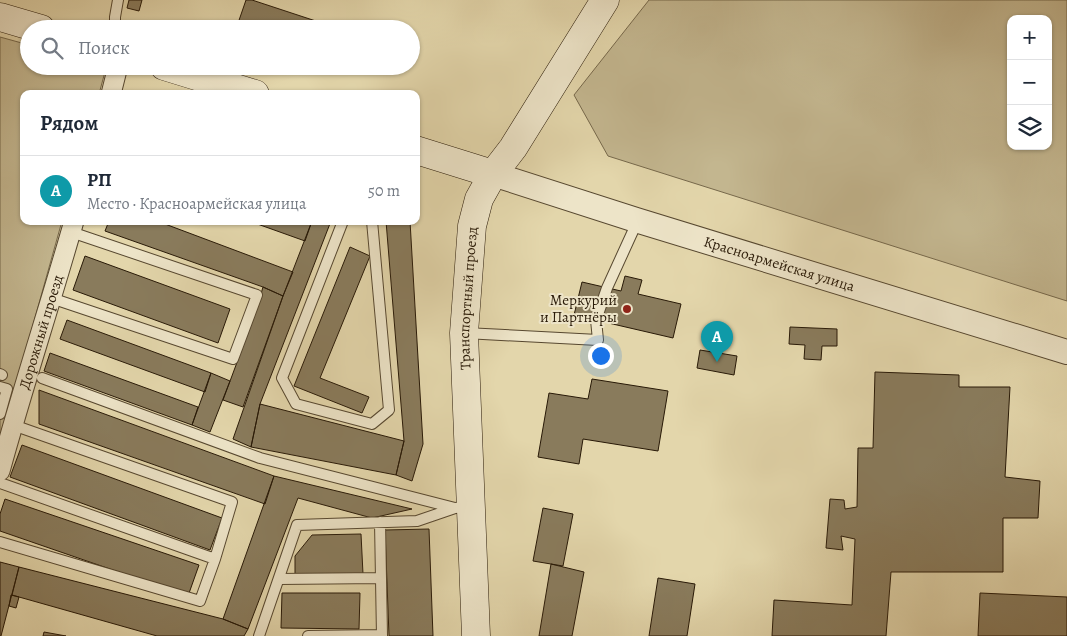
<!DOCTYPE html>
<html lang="ru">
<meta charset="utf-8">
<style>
:root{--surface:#fff;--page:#f2f2f3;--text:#1f2937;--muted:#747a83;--line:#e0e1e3;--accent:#ea580c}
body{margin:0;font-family:Alegreya,serif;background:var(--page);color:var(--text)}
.controls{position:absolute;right:15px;top:15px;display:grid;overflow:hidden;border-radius:10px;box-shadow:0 1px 4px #0004}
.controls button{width:45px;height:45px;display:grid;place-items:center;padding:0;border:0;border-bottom:1px solid var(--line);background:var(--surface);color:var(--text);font:25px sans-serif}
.you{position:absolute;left:600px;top:355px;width:18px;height:18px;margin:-12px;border:4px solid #fff;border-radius:50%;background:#1a73e8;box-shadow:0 0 0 8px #1a73e833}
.badge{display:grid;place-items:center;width:32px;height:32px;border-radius:50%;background:var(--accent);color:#fff;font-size:16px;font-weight:700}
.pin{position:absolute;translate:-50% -41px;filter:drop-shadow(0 1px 2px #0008)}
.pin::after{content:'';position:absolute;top:26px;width:18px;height:15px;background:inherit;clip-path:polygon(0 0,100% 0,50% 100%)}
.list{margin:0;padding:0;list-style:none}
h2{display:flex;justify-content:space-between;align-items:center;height:65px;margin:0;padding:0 20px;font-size:21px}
h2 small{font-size:16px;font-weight:400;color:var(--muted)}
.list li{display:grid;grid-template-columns:32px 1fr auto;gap:15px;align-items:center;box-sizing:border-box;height:70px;padding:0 20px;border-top:1px solid var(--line)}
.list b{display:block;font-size:19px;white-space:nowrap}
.list p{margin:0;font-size:16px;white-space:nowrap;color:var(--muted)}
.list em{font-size:16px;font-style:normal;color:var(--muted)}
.icon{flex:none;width:28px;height:28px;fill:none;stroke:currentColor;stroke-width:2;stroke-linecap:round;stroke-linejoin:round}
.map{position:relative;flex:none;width:1067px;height:636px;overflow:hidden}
.search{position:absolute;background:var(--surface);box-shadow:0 1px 4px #0004;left:20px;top:20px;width:400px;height:55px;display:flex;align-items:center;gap:12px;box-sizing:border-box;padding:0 18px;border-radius:28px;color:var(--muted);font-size:19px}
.panel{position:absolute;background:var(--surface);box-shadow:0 1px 4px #0004;left:20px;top:90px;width:400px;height:135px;border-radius:10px}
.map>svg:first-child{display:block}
</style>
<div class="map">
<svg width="1067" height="636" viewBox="0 0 1067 636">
<rect width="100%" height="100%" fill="#e3d6ab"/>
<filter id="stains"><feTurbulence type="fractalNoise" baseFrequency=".004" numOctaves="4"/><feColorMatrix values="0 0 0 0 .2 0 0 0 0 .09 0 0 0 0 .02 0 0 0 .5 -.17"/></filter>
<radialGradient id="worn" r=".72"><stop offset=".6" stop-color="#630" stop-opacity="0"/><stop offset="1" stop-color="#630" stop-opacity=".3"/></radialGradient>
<path fill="#c3b68f" stroke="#76684b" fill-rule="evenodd" d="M649 0H1067V301L608 156 574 95ZM1011 19H1048V146H1011Z
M0 37 29 45V66H100L106 68 99 94H24V221H62L0 443Z"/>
<path fill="#897b5c" stroke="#281907" d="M129 0H142L139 11 127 8Z
M246 0H252L337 28V29H236Z
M109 221H157L293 272 283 296 263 287 105 231Z
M249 221H312L305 241Z
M312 221H331L260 404 251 447 233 439 283 296Z
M386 221H410L423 444 412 481 396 475 404 441Z
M350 247 370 256 320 378 369 397 362 413 294 386Z
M85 256 230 309 218 343 73 290Z
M625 276 642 280 638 294 681 304 673 338 574 315 582 282 621 291Z
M263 287 283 296 243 407 223 400 255 314Z
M67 320 211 373 205 392 60 339Z
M790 327 837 329V346H822L821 360 804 359 805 345 789 344Z
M700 350 737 356 734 375 697 368Z
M50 353 198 407 192 425 44 371Z
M875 372 959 375V387H1010L1005 477 1040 481 1038 518H1003V572H891L886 636H772L774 600 852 605 855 539 841 536 843 550 826 548 830 499 844 500 845 509 857 507 858 448H873Z
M211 373 230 381 210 432 192 425Z
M592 379 668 391 658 451 583 439 579 464 538 457 549 393 588 399Z
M39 390 274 476 265 504 39 424Z
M260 404 404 441 396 475 251 447Z
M22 445 222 518 210 550 10 477Z
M274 476 412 509 372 518 298 498 248 629 223 619Z
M5 499 199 565 188 596 0 531V514Z
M543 508 573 514 563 566 533 561Z
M429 529 433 636H389L385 530Z
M361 534 363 574 295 576V556L312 535Z
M0 562 19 567 1 636H0Z
M551 564 584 572 572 636H539Z
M19 567 223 619 248 629 244 636H157L12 595Z
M658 578 695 584 687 636H649Z
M282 593H360L359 629 281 628Z
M980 593 1067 597V636H978Z
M11 595 19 597 16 608 9 606Z
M44 632 66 636H43Z"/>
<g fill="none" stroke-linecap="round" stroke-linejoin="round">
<g stroke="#574830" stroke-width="12">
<path id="service" d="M115 29V17L118 0
M343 221 282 378 296 404 372 424 389 410 372 221
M51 298 233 359 257 295 71 232
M465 333 598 340 596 320 607 288 633 231 636 220
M0 374 2 375
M42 378 260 458 455 508 470 507
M0 387 7 389 0 414
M0 483 215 559
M380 522 382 636
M0 542 200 601 215 559 232 502 13 425
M279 579 381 578
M259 636 297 525 417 521 455 508
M308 636 382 635"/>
</g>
<g stroke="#574830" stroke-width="21">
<g id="minor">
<path d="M111 94 118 66"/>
<path id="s1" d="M0 471C23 387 50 305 74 221"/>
</g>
</g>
<g stroke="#574830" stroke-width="26">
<g id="tertiary">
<path id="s2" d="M493 174 636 220 1067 352"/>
</g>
</g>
<g stroke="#281907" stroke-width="29">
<g id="secondary">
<path d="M0 17 41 29"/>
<path d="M164 66 255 94"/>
<path d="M416 150 493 174"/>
<path id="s3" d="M476 636 464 333 472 226 479 199 493 174 513 148 605 0"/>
</g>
</g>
<use href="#service" stroke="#ede4c8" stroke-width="10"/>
<use href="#minor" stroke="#ede4c8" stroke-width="19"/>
<use href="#tertiary" stroke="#ede4c8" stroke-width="24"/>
<use href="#secondary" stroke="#ede4c8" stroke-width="28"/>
</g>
<circle fill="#8f2418" stroke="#ede4c8" stroke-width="2" cx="627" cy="309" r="5"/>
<g text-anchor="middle" stroke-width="4" stroke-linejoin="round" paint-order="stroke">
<g font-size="15" fill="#281907" stroke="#ede4c8">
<text dy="5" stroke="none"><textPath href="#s2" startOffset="300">Красноармейская улица</textPath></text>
<text dy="5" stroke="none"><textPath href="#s3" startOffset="338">Транспортный проезд</textPath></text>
<text dy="5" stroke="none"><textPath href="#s1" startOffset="145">Дорожный проезд</textPath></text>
</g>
<g font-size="15" fill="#281907" stroke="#ede4c8" text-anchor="end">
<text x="617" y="305">Меркурий<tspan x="617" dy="17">и Партнёры</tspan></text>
</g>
</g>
<rect width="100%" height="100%" filter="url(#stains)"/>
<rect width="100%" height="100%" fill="url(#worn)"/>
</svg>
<div class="controls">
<button>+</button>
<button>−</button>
<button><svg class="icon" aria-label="layers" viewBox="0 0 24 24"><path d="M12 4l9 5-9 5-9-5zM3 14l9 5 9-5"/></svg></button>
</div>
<div class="you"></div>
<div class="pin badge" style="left:717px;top:362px;background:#0f9aa8">A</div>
<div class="search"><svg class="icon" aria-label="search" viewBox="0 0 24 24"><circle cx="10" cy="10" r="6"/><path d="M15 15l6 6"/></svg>Поиск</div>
<section class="panel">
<h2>Рядом<small></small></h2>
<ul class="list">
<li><span class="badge" style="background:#0f9aa8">A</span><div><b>РП</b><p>Место · Красноармейская улица</p></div><em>50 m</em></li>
</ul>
</section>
</div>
